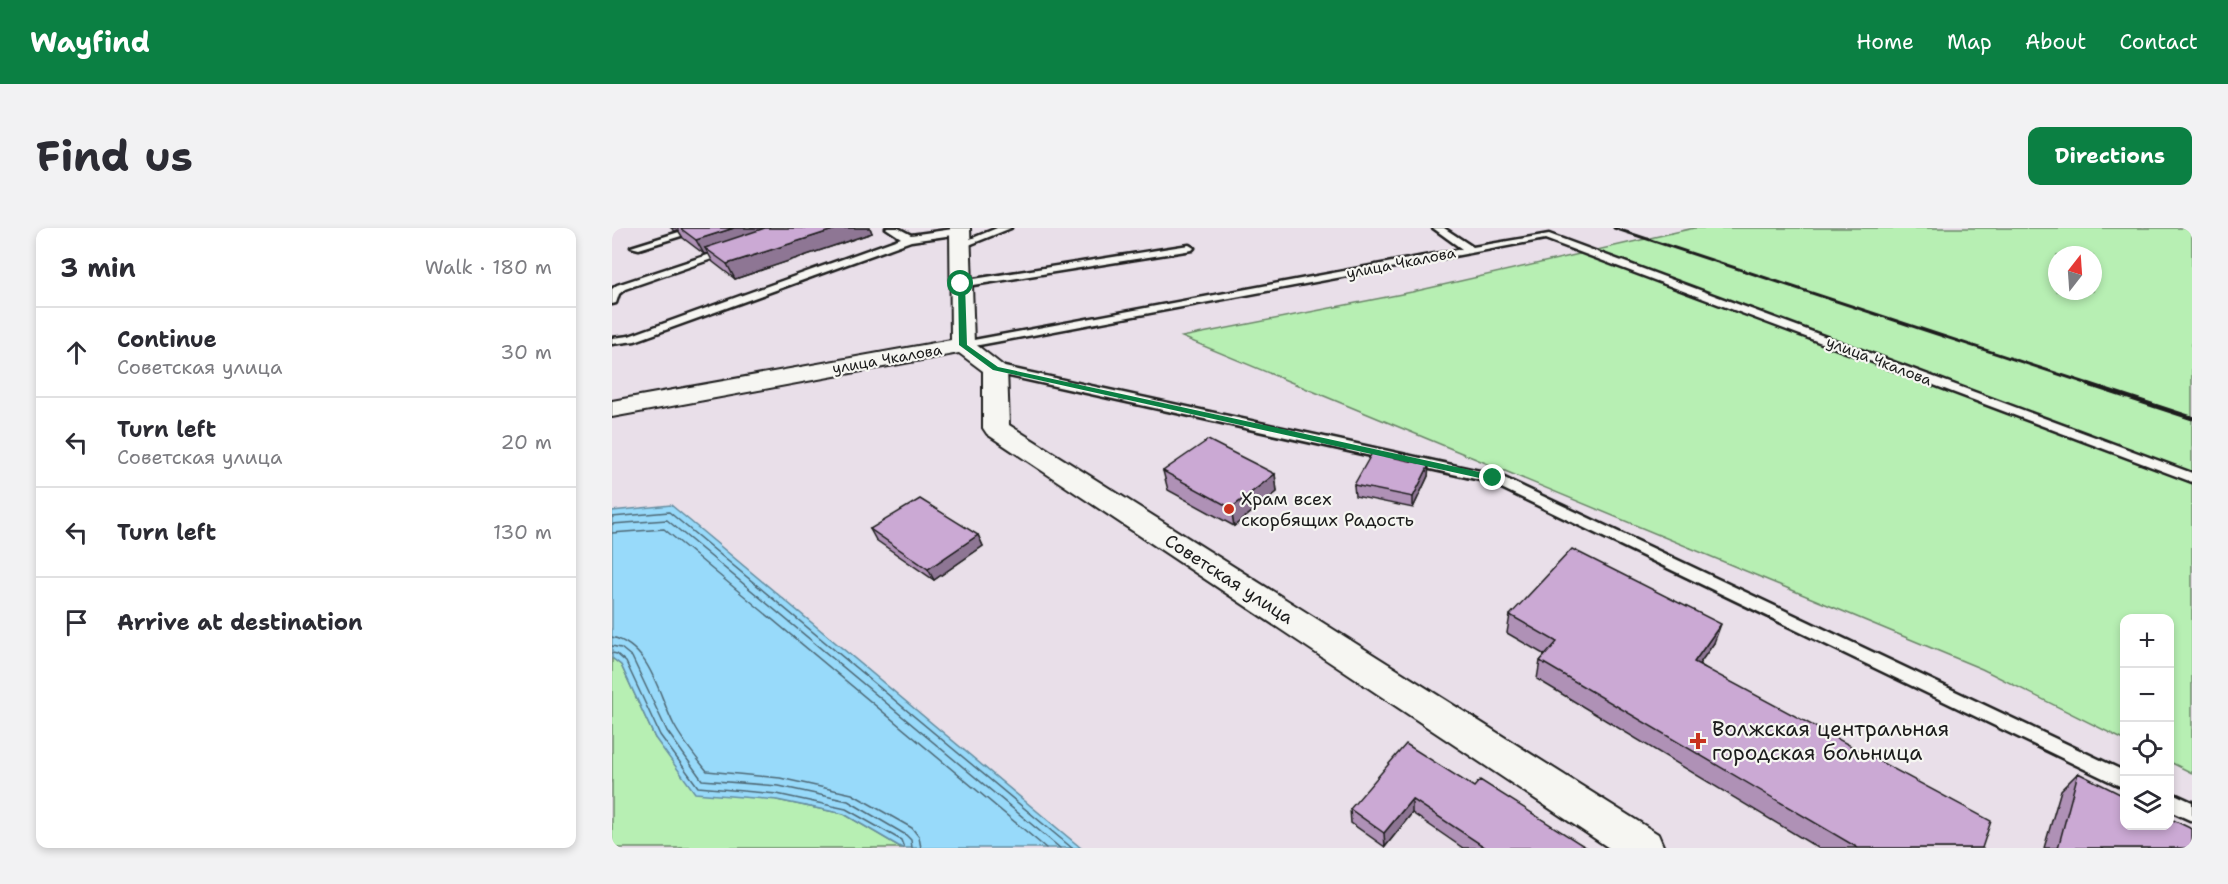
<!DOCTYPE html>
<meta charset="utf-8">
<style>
:root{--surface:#fff;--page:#f2f2f3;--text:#2b2b33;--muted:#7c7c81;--line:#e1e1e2;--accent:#0b8043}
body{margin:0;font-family:"Shantell Sans",sans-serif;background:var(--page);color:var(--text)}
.controls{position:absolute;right:18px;bottom:18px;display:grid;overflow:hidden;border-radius:12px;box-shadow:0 3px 9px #0003}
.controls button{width:54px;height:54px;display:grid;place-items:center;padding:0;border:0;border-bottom:2px solid var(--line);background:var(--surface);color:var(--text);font:30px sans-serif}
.compass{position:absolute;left:1436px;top:18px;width:54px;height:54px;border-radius:50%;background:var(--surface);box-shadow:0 3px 9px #0003;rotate:17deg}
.stop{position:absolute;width:18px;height:18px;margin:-14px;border:4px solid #0b8043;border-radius:50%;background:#fff}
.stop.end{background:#0b8043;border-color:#fff;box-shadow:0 2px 6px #0008}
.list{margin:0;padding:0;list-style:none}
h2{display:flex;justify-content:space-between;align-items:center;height:78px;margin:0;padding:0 24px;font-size:26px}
h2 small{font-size:20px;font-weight:400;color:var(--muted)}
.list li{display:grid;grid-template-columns:39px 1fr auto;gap:18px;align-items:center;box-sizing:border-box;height:90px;padding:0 24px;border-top:2px solid var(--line)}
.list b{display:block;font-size:22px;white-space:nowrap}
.list p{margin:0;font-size:20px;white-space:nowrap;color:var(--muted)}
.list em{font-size:20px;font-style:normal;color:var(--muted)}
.icon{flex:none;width:33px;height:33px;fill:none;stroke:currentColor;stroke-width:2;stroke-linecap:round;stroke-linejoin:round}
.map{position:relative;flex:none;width:1580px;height:620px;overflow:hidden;border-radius:12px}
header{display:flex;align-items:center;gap:36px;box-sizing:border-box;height:84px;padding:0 30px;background:var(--accent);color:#fff}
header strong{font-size:28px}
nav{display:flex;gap:33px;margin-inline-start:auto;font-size:21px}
.intro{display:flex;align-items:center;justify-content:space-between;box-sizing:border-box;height:144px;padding:0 36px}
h1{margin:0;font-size:42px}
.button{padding:15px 27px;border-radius:12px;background:var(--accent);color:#fff;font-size:21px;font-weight:700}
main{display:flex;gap:36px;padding:0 36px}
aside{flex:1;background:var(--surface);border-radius:12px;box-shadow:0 3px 9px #0003}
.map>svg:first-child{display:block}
</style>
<header>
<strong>Wayfind</strong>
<nav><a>Home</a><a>Map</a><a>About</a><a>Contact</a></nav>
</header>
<div class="intro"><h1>Find us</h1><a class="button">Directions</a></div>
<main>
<aside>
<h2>3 min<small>Walk · 180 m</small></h2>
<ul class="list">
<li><svg class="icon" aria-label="ahead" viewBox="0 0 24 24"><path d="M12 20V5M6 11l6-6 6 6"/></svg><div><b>Continue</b><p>Советская улица</p></div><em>30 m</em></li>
<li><svg class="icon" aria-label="left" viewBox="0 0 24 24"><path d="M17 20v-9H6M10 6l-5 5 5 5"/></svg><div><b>Turn left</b><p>Советская улица</p></div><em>20 m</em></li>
<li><svg class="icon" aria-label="left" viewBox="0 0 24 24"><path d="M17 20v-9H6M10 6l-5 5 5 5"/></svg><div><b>Turn left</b></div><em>130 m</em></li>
<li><svg class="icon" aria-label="arrive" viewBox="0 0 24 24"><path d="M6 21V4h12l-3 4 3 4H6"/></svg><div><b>Arrive at destination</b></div></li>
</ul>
</aside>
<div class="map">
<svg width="1580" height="620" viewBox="0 0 1580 620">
<rect width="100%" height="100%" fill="#e9dfe9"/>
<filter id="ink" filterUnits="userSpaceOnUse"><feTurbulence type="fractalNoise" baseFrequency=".0167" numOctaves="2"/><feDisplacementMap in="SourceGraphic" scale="12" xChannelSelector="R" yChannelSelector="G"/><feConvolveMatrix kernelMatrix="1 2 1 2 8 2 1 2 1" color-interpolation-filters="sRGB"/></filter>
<g filter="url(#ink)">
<path fill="#b7efb3" stroke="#6a8668" stroke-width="1.5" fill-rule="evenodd" d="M1082 0H1580V545L1558 534V391H1512V512L1370 441 570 109 800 64ZM1445 27H1481V63H1445Z
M0 430 9 437 43 510 165 572 232 586 290 620H0Z"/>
<path fill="#98dafa" stroke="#668ea1" stroke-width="1.5" d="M59 277 469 620H290L232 586 165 572 83 565 43 510 9 437 0 430V283Z"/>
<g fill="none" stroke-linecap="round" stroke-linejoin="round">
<path stroke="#4e6875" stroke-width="1.5" d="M0 289 57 284 460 620
M0 296 55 292 448 620
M0 305 52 301 434 620
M0 409C39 419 46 466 62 497 71 514 83 528 95 543L168 550 240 566 300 600 307 609 309 620
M0 418 9 420 20 429 55 503 90 552 167 558 236 573 294 607 299 612 300 620
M0 425 5 426 14 434 48 507 86 559 165 566 234 581 289 612 292 620"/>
<g stroke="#1c1c1c" stroke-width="5">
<path id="service" d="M80 0H95L27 21 19 19Z
M274 0H286L299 7 348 0 353 3 348 6 299 13 23 113 0 116V110L17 108 289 10Z
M385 0H399L352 19 344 17Z
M821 0H832L861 19 937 6 1580 245V254L933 11 351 120 345 117 351 114 850 21Z
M577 17 582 20 580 22 349 59 344 56 349 53Z
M114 21 123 23 13 61 7 66 4 75 0 76V61L5 57Z
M383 137 886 247 1512 543V560L877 254 379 144V138Z
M1558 564 1580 574V593L1558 583Z"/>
</g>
<g stroke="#1c1c1c" stroke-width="4">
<path id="minor" d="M338 0H358L362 115 395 141 397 197 1046 606 1052 620H997L375 206 371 200V143L347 125 0 189V173L339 112Z"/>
</g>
<use href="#service" fill="#f6f6f2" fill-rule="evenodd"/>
<use href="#minor" fill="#f6f6f2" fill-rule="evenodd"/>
<path stroke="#1c1c1c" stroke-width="3" d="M1002 0 1480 157"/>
<path stroke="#1c1c1c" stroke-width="4.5" d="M1476 156 1580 190"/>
</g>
<path fill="#af91b6" stroke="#1c1c1c" stroke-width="1.5" d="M59 0H258L260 5 123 51 101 34 96 25 92 26 71 10 66 2 63 3Z
M817 237 816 248 801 280 743 268 742 257Z
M551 243 663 246 665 264 622 298 556 262Z
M258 301 366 307 371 318 322 352 264 312Z
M898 387 1102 415 1087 436 1370 620H1206L925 451 928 433 933 427 895 405Z
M1466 545 1580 620H1432L1449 562Z
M862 559 975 620H851L800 585 773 619 739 595 738 581Z"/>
<path fill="#8e7694" stroke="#1c1c1c" stroke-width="1.5" d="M122 0H172L93 20 96 25 92 26 84 12Z
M227 0H258L260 5 123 51 115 36Z
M817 237 816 248 801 280V269Z
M663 246 665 264 622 298 619 280Z
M366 307 371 318 322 352 316 341Z
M1109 396 1102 415 1076 452 1082 434Z
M800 571V585L773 619 772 605Z"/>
<path fill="#cba9d4" stroke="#1c1c1c" stroke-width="1.5" d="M68 0H122L84 12Z
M153 0H227L115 36 93 20Z
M596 212 663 246 619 280 551 243Z
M760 225 817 237 801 269 742 257Z
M308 271 366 307 316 341 258 301Z
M960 321 1109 396 1082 434 1379 593 1370 620H1246L928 433 945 414 898 387Z
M794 516 862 559 868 552 975 620H874L800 571 772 605 738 581Z
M1466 545 1512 568V597H1557V590L1580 601V620H1446Z"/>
</g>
<path fill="#0b8043" d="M349 54 353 56 355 117 386 139 881 247 886 250 881 253 381 142 347 117 346 56Z"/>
<g fill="#c8321e" stroke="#f6f6f2" stroke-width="2">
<circle cx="617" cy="281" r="6"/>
<path d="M1083 504h6v6h6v6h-6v6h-6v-6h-6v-6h6z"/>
</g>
<g text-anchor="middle" stroke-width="4.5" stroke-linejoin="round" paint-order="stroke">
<g font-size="15" fill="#1c1c1c" stroke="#f6f6f2">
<text transform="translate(789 35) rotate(-11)" y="5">улица Чкалова</text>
<text transform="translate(275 131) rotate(-10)" y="5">улица Чкалова</text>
<text transform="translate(1267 133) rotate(21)" y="5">улица Чкалова</text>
</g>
<g font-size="18" fill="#1c1c1c" stroke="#f6f6f2" text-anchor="start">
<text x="629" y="277">Храм всех<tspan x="629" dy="21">скорбящих Радость</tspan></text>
</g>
<g font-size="18" fill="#1c1c1c" stroke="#f6f6f2">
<text transform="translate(617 351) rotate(33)" y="6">Советская улица</text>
</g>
<g font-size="21" fill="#1c1c1c" stroke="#f6f6f2" text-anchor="start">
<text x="1100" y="508">Волжская центральная<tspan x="1100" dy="24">городская больница</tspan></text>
</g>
</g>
</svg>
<div class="controls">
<button>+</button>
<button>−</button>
<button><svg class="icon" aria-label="locate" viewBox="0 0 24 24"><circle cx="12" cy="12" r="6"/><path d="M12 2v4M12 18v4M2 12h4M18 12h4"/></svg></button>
<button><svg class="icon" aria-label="layers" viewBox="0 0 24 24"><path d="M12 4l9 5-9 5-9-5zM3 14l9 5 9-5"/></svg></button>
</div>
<svg class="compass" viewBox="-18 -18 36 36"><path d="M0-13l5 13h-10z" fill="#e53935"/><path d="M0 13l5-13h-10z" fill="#7c7c81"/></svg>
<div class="stop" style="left:349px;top:56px"></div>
<div class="stop end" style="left:881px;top:250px"></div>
</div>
</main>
